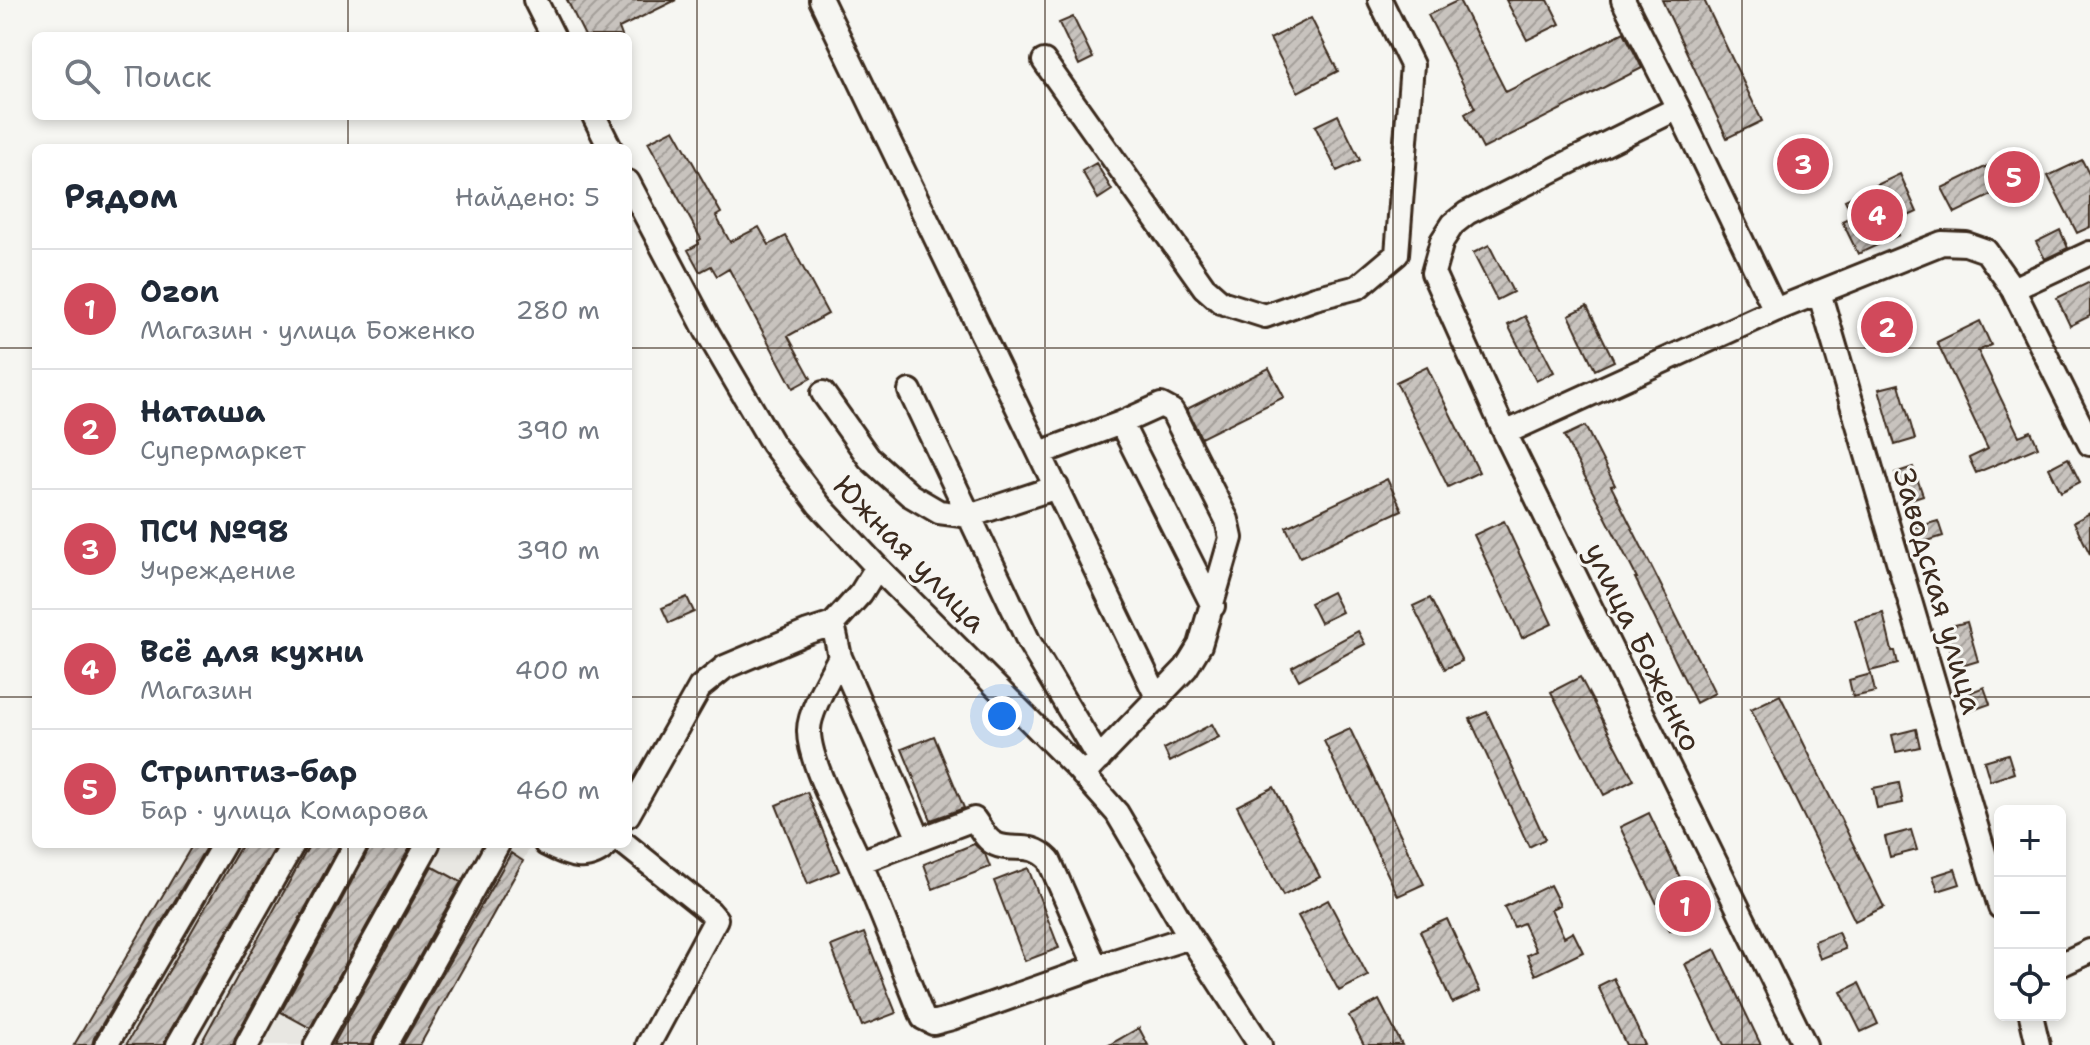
<!DOCTYPE html>
<html lang="ru">
<meta charset="utf-8">
<style>
:root{--surface:#fff;--page:#f6f6f7;--text:#1f2937;--muted:#747a83;--line:#e0e1e3;--accent:#d1495b}
body{margin:0;font-family:"Shantell Sans",sans-serif;background:var(--page);color:var(--text)}
.controls{position:absolute;right:24px;bottom:24px;display:grid;overflow:hidden;border-radius:12px;box-shadow:0 4px 12px #0003}
.controls button{width:72px;height:72px;display:grid;place-items:center;padding:0;border:0;border-bottom:2px solid var(--line);background:var(--surface);color:var(--text);font:40px sans-serif}
.you{position:absolute;left:1002px;top:716px;width:28px;height:28px;margin:-20px;border:6px solid #fff;border-radius:50%;background:#1a73e8;box-shadow:0 0 0 12px #1a73e833}
.badge{display:grid;place-items:center;width:52px;height:52px;border-radius:50%;background:var(--accent);color:#fff;font-size:26px;font-weight:700}
.pin{position:absolute;translate:-50% -50%;border:4px solid #fff;box-shadow:0 2px 8px #0006}
.list{margin:0;padding:0;list-style:none}
h2{display:flex;justify-content:space-between;align-items:center;height:104px;margin:0;padding:0 32px;font-size:34px}
h2 small{font-size:26px;font-weight:400;color:var(--muted)}
.list li{display:grid;grid-template-columns:52px 1fr auto;gap:24px;align-items:center;box-sizing:border-box;height:120px;padding:0 32px;border-top:2px solid var(--line)}
.list b{display:block;font-size:30px;white-space:nowrap}
.list p{margin:0;font-size:26px;white-space:nowrap;color:var(--muted)}
.list em{font-size:26px;font-style:normal;color:var(--muted)}
.icon{flex:none;width:44px;height:44px;fill:none;stroke:currentColor;stroke-width:2;stroke-linecap:round;stroke-linejoin:round}
.map{position:relative;flex:none;width:2090px;height:1045px;overflow:hidden}
.search{position:absolute;background:var(--surface);box-shadow:0 4px 12px #0003;left:32px;top:32px;width:600px;height:88px;display:flex;align-items:center;gap:20px;box-sizing:border-box;padding:0 28px;border-radius:12px;color:var(--muted);font-size:30px}
.panel{position:absolute;background:var(--surface);box-shadow:0 4px 12px #0003;left:32px;top:144px;width:600px;height:704px;border-radius:12px}
.map>svg:first-child{display:block}
</style>
<div class="map">
<svg width="2090" height="1045" viewBox="0 0 2090 1045">
<defs>
<pattern id="building-hatch" width="6" height="6" patternUnits="userSpaceOnUse" patternTransform="scale(2)"><rect width="6" height="6" fill="#c8c3be"/><path d="M-1 1l2-2M0 6l6-6M5 7l2-2" fill="none" stroke="#a49f9a"/></pattern>
</defs>
<rect width="100%" height="100%" fill="#f6f6f2"/>
<filter id="ink" filterUnits="userSpaceOnUse"><feTurbulence type="fractalNoise" baseFrequency=".0125" numOctaves="2"/><feDisplacementMap in="SourceGraphic" scale="16" xChannelSelector="R" yChannelSelector="G"/><feConvolveMatrix kernelMatrix="1 2 1 2 8 2 1 2 1" color-interpolation-filters="sRGB"/></filter>
<g filter="url(#ink)">
<path fill="#e8e7e2" d="M193 844H532L420 1045H74Z"/>
<path fill="url(#building-hatch)" stroke="#3b2a1e" stroke-width="2" d="M567 0H676L619 28 622 36H585Z
M1459 0 1506 92 1624 32 1642 68 1483 149 1465 114 1475 108 1428 15Z
M1506 0H1548L1560 24 1527 40Z
M1662 0H1704L1762 121 1727 138Z
M1073 17 1093 58 1079 65 1059 23Z
M1311 18 1338 71 1298 92 1270 39Z
M1338 115 1360 160 1337 171 1315 126Z
M674 129 721 213 716 216 730 242 759 227 769 245 786 236 828 314 788 336 811 378 793 388 729 269 717 276 711 266 700 272 688 250 699 244 698 241 701 239 648 142Z
M2016 152 2037 194 2016 204 2008 187 1955 213 1942 188Z
M2082 160 2090 176V227L2077 233 2048 176Z
M1096 163 1112 190 1098 199 1082 171Z
M1900 174 1917 212 1893 223 1899 235 1858 254 1842 221 1853 216 1845 200Z
M2060 230 2068 248 2045 259 2036 242Z
M1489 245 1513 292 1497 300 1473 253Z
M2090 282V316L2070 326 2057 298Z
M1587 306 1614 361 1595 370 1569 315Z
M1893 306 1906 337 1878 350 1864 319Z
M1525 316 1554 372 1536 381 1508 325Z
M1980 321 1991 345 1978 351 2019 436 2031 431 2038 447 1976 473 1969 458 1988 449 1937 342Z
M1427 367 1479 472 1448 487 1396 382Z
M1269 368 1284 397 1201 438 1187 409Z
M1899 384 1915 439 1895 445 1879 389Z
M1585 426 1615 485 1611 486 1715 693 1696 703 1635 578H1637L1564 436Z
M2068 458 2080 482 2061 492 2049 468Z
M1913 467 1923 495 1905 501 1895 473Z
M1387 479 1402 510 1300 557 1286 527Z
M2090 513V554L2074 522Z
M1504 521 1552 624 1522 638 1474 535Z
M1938 521 1943 536 1918 544 1913 528Z
M1332 592 1342 612 1320 623 1310 603Z
M687 597 694 612 669 623 662 608Z
M1430 598 1462 661 1445 669 1413 606Z
M1883 613 1892 651H1895L1898 664 1870 671 1855 620Z
M1967 622 1978 661 1955 668 1943 628Z
M1358 631 1365 644 1299 680 1292 667Z
M1871 674 1875 692 1853 697 1849 680Z
M1580 677 1634 780 1604 795 1551 692Z
M1984 687 1990 704 1970 711 1964 695Z
M1780 695 1884 907 1855 921 1751 709Z
M1487 712 1545 839 1529 847 1470 719Z
M1212 724 1219 737 1170 762 1164 749Z
M1350 729 1424 884 1398 896 1324 741Z
M1916 729 1920 747 1896 752 1892 735Z
M934 736 964 808 931 820 902 749Z
M2008 754 2014 773 1990 781 1984 761Z
M1899 783 1903 803 1877 808 1873 788Z
M1274 787 1320 877 1283 896 1237 806Z
M807 792 839 871 808 884 776 805Z
M1649 813 1699 917 1670 931 1620 827Z
M1911 830 1917 850 1890 857 1885 837Z
M193 844H208L94 1038 92 1045H74Z
M242 844H269L275 848 166 1038 164 1045H126Z
M310 844H340L235 1038 233 1045H200Z
M370 844H412L310 1028 281 1012 368 851Z
M974 844 985 854 990 867 933 889 924 864Z
M511 853 523 861 420 1045H402Z
M432 866 461 882 374 1038 372 1045H333Z
M1028 868 1059 948 1025 961 994 881Z
M1955 869 1960 884 1938 891 1933 876Z
M1550 885 1560 905 1551 909 1564 937 1573 932 1583 952 1536 975 1527 955 1536 951 1523 923 1514 927 1504 907Z
M1328 900 1368 976 1339 991 1298 916Z
M1447 919 1480 991 1452 1003 1420 931Z
M1838 932 1845 949 1820 959 1814 941Z
M864 933 896 1013 862 1026 831 946Z
M1715 949 1761 1045H1724L1685 964Z
M1614 978 1645 1045H1626L1598 986Z
M1859 983 1878 1024 1861 1032 1841 992Z
M1379 1000 1402 1045H1364L1349 1016Z
M1139 1028 1148 1045H1109Z"/>
<g fill="none" stroke-linecap="round" stroke-linejoin="round">
<g stroke="#3b2a1e" stroke-width="28">
<path id="minor" d="M535 0 553 36
M821 0 1158 699
M1623 0 1678 108 1775 310
M1044 61 1204 287 1221 302 1265 316 1315 298 1358 287 1397 254 1412 65 1380 0
M1678 108 1467 213 1453 224 1442 241 1433 273 1505 433 1805 1045
M594 116 610 148
M628 182 707 332 772 443 819 505 877 567 1077 768 1117 813 1190 937 1260 1045
M2013 289 2090 253
M1819 292 2000 907
M910 391 1029 642 1099 759
M823 393 869 458 910 495 939 512 969 516 1057 487
M1121 423 1213 606
M1505 433 1775 310 1942 243 1966 244 1986 251 2013 289 2090 444
M1040 453 1121 423 1161 405 1172 411 1227 520 1231 538 1200 645 1186 668 1083 775
M833 624 840 657 919 839
M840 657C831 674 809 711 809 730 808 762 845 828 859 860 882 912 902 966 923 1018L933 1023 952 1018 1096 967 1190 937
M628 815 700 687 725 667 808 632 833 624 861 593 877 567
M546 844C569 856 587 864 608 844
M625 844 710 912 716 919 648 1045
M860 862 974 819C980 827 986 840 995 844 1014 853 1030 840 1049 860L1096 967
M2060 965 2090 951
M2031 1015 2038 1045
M106 1045 224 844
M178 1045 293 844
M247 1045 356 844
M316 1045 428 844
M386 1045 498 844"/>
</g>
<use href="#minor" stroke="#f6f6f2" stroke-width="22"/>
</g>
</g>
<path fill="none" stroke="#3b2a1e" stroke-width="2" stroke-opacity="0.55" d="M348 0V36M697 0V1045M1045 0V1045M1393 0V1045M1742 0V1045M348 116V148M0 348H36M628 348H2090M0 697H36M628 697H2090M348 844V1045"/>
<g text-anchor="middle" stroke-width="6" stroke-linejoin="round" paint-order="stroke">
<g font-size="30" fill="#3b2a1e" stroke="#f6f6f2">
<text transform="translate(910 554) rotate(46)" y="10">Южная улица</text>
<text transform="translate(1938 591) rotate(74)" y="10">Заводская улица</text>
<text transform="translate(1643 647) rotate(64)" y="10">улица Боженко</text>
</g>
</g>
</svg>
<div class="controls">
<button>+</button>
<button>−</button>
<button><svg class="icon" aria-label="locate" viewBox="0 0 24 24"><circle cx="12" cy="12" r="6"/><path d="M12 2v4M12 18v4M2 12h4M18 12h4"/></svg></button>
</div>
<div class="you"></div>
<div class="pin badge" style="left:1685px;top:906px">1</div>
<div class="pin badge" style="left:1887px;top:327px">2</div>
<div class="pin badge" style="left:1803px;top:164px">3</div>
<div class="pin badge" style="left:1877px;top:215px">4</div>
<div class="pin badge" style="left:2014px;top:177px">5</div>
<div class="search"><svg class="icon" aria-label="search" viewBox="0 0 24 24"><circle cx="10" cy="10" r="6"/><path d="M15 15l6 6"/></svg>Поиск</div>
<section class="panel">
<h2>Рядом<small>Найдено: 5</small></h2>
<ul class="list">
<li><span class="badge">1</span><div><b>Ozon</b><p>Магазин · улица Боженко</p></div><em>280 m</em></li>
<li><span class="badge">2</span><div><b>Наташа</b><p>Супермаркет</p></div><em>390 m</em></li>
<li><span class="badge">3</span><div><b>ПСЧ №98</b><p>Учреждение</p></div><em>390 m</em></li>
<li><span class="badge">4</span><div><b>Всё для кухни</b><p>Магазин</p></div><em>400 m</em></li>
<li><span class="badge">5</span><div><b>Стриптиз-бар</b><p>Бар · улица Комарова</p></div><em>460 m</em></li>
</ul>
</section>
</div>
